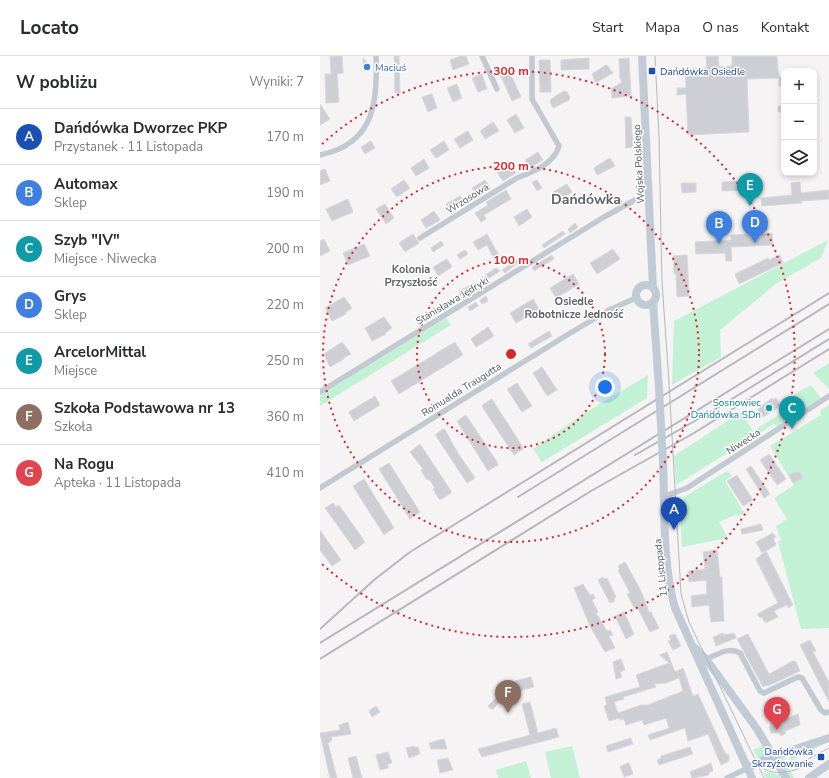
<!DOCTYPE html>
<html lang="pl">
<meta charset="utf-8">
<style>
:root{--surface:#fff;--page:#f7f7f7;--text:#2b2b33;--muted:#7c7c81;--line:#e1e1e2;--accent:#1a73e8}
body{margin:0;font-family:"Nunito Sans",sans-serif;background:var(--page);color:var(--text)}
.controls{position:absolute;right:12px;top:12px;display:grid;overflow:hidden;border-radius:8px;box-shadow:0 2px 6px #0003}
.controls button{width:36px;height:36px;display:grid;place-items:center;padding:0;border:0;border-bottom:1px solid var(--line);background:var(--surface);color:var(--text);font:20px sans-serif}
.you{position:absolute;left:285px;top:331px;width:14px;height:14px;margin:-10px;border:3px solid #fff;border-radius:50%;background:#1a73e8;box-shadow:0 0 0 6px #1a73e833}
.badge{display:grid;place-items:center;width:26px;height:26px;border-radius:50%;background:var(--accent);color:#fff;font-size:13px;font-weight:700}
.pin{position:absolute;translate:-50% -33px;filter:drop-shadow(0 1px 2px #0008)}
.pin::after{content:'';position:absolute;top:21px;width:14px;height:12px;background:inherit;clip-path:polygon(0 0,100% 0,50% 100%)}
.list{margin:0;padding:0;list-style:none}
h2{display:flex;justify-content:space-between;align-items:center;height:52px;margin:0;padding:0 16px;font-size:17px}
h2 small{font-size:13px;font-weight:400;color:var(--muted)}
.list li{display:grid;grid-template-columns:26px 1fr auto;gap:12px;align-items:center;box-sizing:border-box;height:56px;padding:0 16px;border-top:1px solid var(--line)}
.list b{display:block;font-size:15px;white-space:nowrap}
.list p{margin:0;font-size:13px;white-space:nowrap;color:var(--muted)}
.list em{font-size:13px;font-style:normal;color:var(--muted)}
.icon{flex:none;width:22px;height:22px;fill:none;stroke:currentColor;stroke-width:2;stroke-linecap:round;stroke-linejoin:round}
.map{position:relative;flex:none;width:509px;height:722px;overflow:hidden}
header{display:flex;align-items:center;gap:24px;box-sizing:border-box;height:56px;padding:0 20px;background:var(--surface);border-bottom:1px solid var(--line)}
header strong{font-size:19px}
nav{display:flex;gap:22px;margin-inline-start:auto;font-size:14px}
main{display:flex}
aside{flex:1;background:var(--surface)}
.map>svg:first-child{display:block}
</style>
<header>
<strong>Locato</strong>
<nav><a>Start</a><a>Mapa</a><a>O nas</a><a>Kontakt</a></nav>
</header>
<main>
<aside>
<h2>W pobliżu<small>Wyniki: 7</small></h2>
<ul class="list">
<li><span class="badge" style="background:#1a4fb4">A</span><div><b>Dańdówka Dworzec PKP</b><p>Przystanek · 11 Listopada</p></div><em>170 m</em></li>
<li><span class="badge" style="background:#3f7fe0">B</span><div><b>Automax</b><p>Sklep</p></div><em>190 m</em></li>
<li><span class="badge" style="background:#0f9aa8">C</span><div><b>Szyb &quot;IV&quot;</b><p>Miejsce · Niwecka</p></div><em>200 m</em></li>
<li><span class="badge" style="background:#3f7fe0">D</span><div><b>Grys</b><p>Sklep</p></div><em>220 m</em></li>
<li><span class="badge" style="background:#0f9aa8">E</span><div><b>ArcelorMittal</b><p>Miejsce</p></div><em>250 m</em></li>
<li><span class="badge" style="background:#8d6e63">F</span><div><b>Szkoła Podstawowa nr 13</b><p>Szkoła</p></div><em>360 m</em></li>
<li><span class="badge" style="background:#e0444e">G</span><div><b>Na Rogu</b><p>Apteka · 11 Listopada</p></div><em>410 m</em></li>
</ul>
</aside>
<div class="map">
<svg width="509" height="722" viewBox="0 0 509 722">
<rect width="100%" height="100%" fill="#f5f3f3"/>
<path fill="#c3f1d5" d="M508 184 501 202 457 227 400 274 401 301 352 329 354 265Z
M126 262 131 269 0 350V339Z
M509 307V333L493 317Z
M328 319 327 342 222 406 213 393 263 358Z
M491 329 501 342 457 370 454 368 356 429 354 400 421 356 433 375 476 348 473 339Z
M509 349V572L481 573 458 486 461 484 456 470 467 463 454 442 474 429 450 390 501 359 500 355Z
M407 415 412 419 405 425 425 458 413 460 399 466 408 482 362 491 360 452 364 441Z
M509 685 471 705 469 700Z
M444 689 448 698 438 702 433 694Z
M252 690 260 722H231L225 696Z
M463 701 474 722H470L460 702Z
M206 705 211 722H178L176 714Z
M443 715 460 719 461 720 459 722H446Z"/>
<path fill="#cdcfd5" stroke="#d7d9de" fill-rule="evenodd" d="M10 0H22L23 17 17 18 19 46 6 47 5 18H11Z
M74 0H79L80 37H75Z
M141 0H146L149 8 133 14 130 4Z
M386 0H398L399 11 412 10V0H457L459 22 427 23 429 76 368 79 366 38 357 39V32H366L365 13 387 12Z
M43 2 49 8V15H44Z
M269 2V13L241 14V4Z
M309 2 311 40 292 42 291 33 302 26 300 22 299 3Z
M219 4H230L231 36H220Z
M286 9 288 10 293 17 277 26H275L272 18Z
M188 12 201 41 192 45 179 16Z
M162 18 167 33 158 36 152 22Z
M459 21H464V30H459Z
M137 28 142 42 133 46 127 32Z
M244 35 247 36 250 41 249 44 233 52 230 46 231 43Z
M112 38 117 52 108 56 102 41Z
M0 48 10 63 0 69Z
M458 50H464V56H458Z
M196 58 204 72 195 77 187 64Z
M305 61H311L313 91 306 92Z
M173 66 179 75 165 83 160 75Z
M148 75 153 84 140 92 134 83Z
M51 85 55 92 45 98 41 91Z
M124 85 129 94 116 102 110 94Z
M218 96 223 104 210 112 205 104Z
M290 102 295 110 277 119 274 113 275 111Z
M104 103 109 112 96 120 91 112Z
M191 108 196 117 183 125 177 116Z
M5 113 10 125 0 129V115Z
M84 124 90 132 77 141 71 133Z
M165 124 171 133 157 141 152 132Z
M217 124 222 132 217 135 212 126Z
M431 124V134L402 135V126Z
M480 126 481 137 509 134V143L481 145 482 147 442 150 441 142 472 139 471 127Z
M361 127H376V136L362 137Z
M247 128 252 136 239 145 233 136Z
M186 134 191 143 164 159 166 163 161 166 155 157 168 149 166 146Z
M140 140 145 148 132 157 126 148Z
M28 143 33 156 12 165 6 153Z
M65 148 74 162 66 168 56 153Z
M207 153 212 161 199 170 194 161Z
M114 155 120 164 106 172 101 164Z
M255 167 258 171 250 177 248 173Z
M243 175 245 178 224 192 222 189Z
M452 177 453 189 411 191 412 205H406L405 197 376 198 375 186 411 184V179Z
M93 178 99 187 85 196 79 187Z
M167 178 180 201 175 205 167 189 158 194 153 186Z
M4 183 10 195 0 200V185Z
M121 185 124 189 113 196 111 192Z
M44 188 50 200 28 209 23 197Z
M293 193 300 203 277 218 270 207Z
M145 194 148 198 140 203 137 199Z
M232 199 234 203 214 215 212 211Z
M367 199 369 240 357 241 356 218H354L353 200Z
M460 199 463 207 419 228 415 218 448 202 449 204Z
M202 200 204 202 185 217 182 214Z
M127 203 132 211 118 220 113 211Z
M176 212 180 215 162 227 159 223Z
M253 218 259 228 236 242 230 232Z
M155 227 157 231 140 240 139 235Z
M166 240 168 245 162 248 160 244Z
M24 241 32 252 25 257 26 258 12 265 5 252Z
M213 243 219 253 196 267 190 257Z
M156 246 158 250 150 255 148 251Z
M64 261 72 272 65 277 66 278 52 285 45 272Z
M168 271 174 280 156 291 151 283Z
M229 275 232 280 211 292 208 288Z
M22 286 31 298 23 302 24 303 10 311 4 298Z
M135 286 143 299 79 338 71 325Z
M222 311 237 334 227 340 213 317Z
M197 327 212 350 202 356 187 333Z
M55 340 60 349 34 365 29 356Z
M452 342 453 344 456 342 461 350 443 361 438 353Z
M172 343 202 390 203 393 194 399 163 352 162 349Z
M146 359 177 406 178 409 168 415 137 365Z
M123 373 125 374 139 399 154 420V423L147 427 116 380V378Z
M100 388 131 435V437L122 443H119L113 433 115 432 109 423 107 424 101 414 103 413 90 396Z
M449 398 466 423 457 429 440 404Z
M69 407 100 456 90 463 59 413Z
M431 410 450 438 444 442 426 413Z
M475 416 476 417 479 416 483 422 473 427 469 419Z
M417 419 433 444 423 450 407 425Z
M44 423 74 472 64 479 33 430Z
M13 447 16 451 19 449 45 486 35 494 5 452Z
M441 468 443 474 422 478 421 473Z
M0 474 21 504 12 510 0 494Z
M453 477 456 481 453 482 456 489 442 497 436 486Z
M397 494 400 521H402V527L404 565 391 566 389 549 372 551 371 540 387 538 386 524 369 526 368 515 385 513 383 496Z
M446 495 473 549 468 552 467 549 454 555 458 561 445 567 442 561 440 562 437 558 458 547 436 503Z
M305 506 321 535 329 556H331L339 572 330 576 317 551 315 553 307 538 310 537 298 514 300 513 298 510Z
M283 521 284 523 287 522 296 541 294 542 295 545 290 547 278 524Z
M263 528 270 539 273 538 275 542 272 544 278 556 276 557 287 575 290 574 293 579 289 580 295 592 285 596 271 572 254 532Z
M304 556 314 578 306 583 295 560Z
M403 577 404 579 414 577 416 582 396 590 393 581Z
M355 578 361 590 353 594 348 585 351 584 349 580Z
M428 578 449 618 473 605 476 606 480 615 448 630 447 629 443 631 417 583Z
M490 584 496 595 493 596 509 626V646L480 589Z
M347 596 355 616 363 612 373 640 378 638 405 697 409 699V705L401 709 388 678 368 685 365 672 330 684 328 679 349 672 346 662 324 669 322 664 306 669 304 663 300 664V662L289 665 284 650 287 649 285 641 320 631 316 619 349 607 340 599ZM359 622 363 635 328 649H321L298 657 294 646 304 643 303 641 336 631 334 628 346 627Z
M301 603 305 614 300 616 302 621 296 623 293 606Z
M211 621 214 631 198 635 195 625Z
M179 639 183 642 172 654 168 650Z
M210 646 218 677 236 672 239 681 162 701 158 693 210 679 202 648Z
M56 650 60 656 52 661 49 655Z
M478 658 480 669 465 675 466 677 461 680 459 677H451L449 671 451 670 450 662 461 660V665Z
M28 666 31 678 11 681 12 684 8 687 17 722H10L0 677 20 674 19 669Z
M311 682 313 688 288 696 286 690Z
M124 683 127 693H111L109 687Z
M94 690V691H98L100 698 89 702 86 692Z
M370 691 373 698 339 709 337 704 341 702V700Z
M68 696 72 707 68 708V712L60 714 56 699Z
M36 700 42 722H33L28 702Z
M128 702 133 714 120 717 117 704Z
M309 707 313 718 304 721 300 710Z
M391 707 393 715 388 717 389 719 372 722 370 716Z"/>
<g fill="none" stroke-linecap="round" stroke-linejoin="round">
<path stroke="#c1cad2" stroke-width="5.5" d="M162 0 177 33
M0 99C54 88 58 47 56 0
M100 182 197 122C213 116 234 108 239 90L212 43V0
M0 336 284 161 315 144
M0 432 247 279 289 254 316 242
M345 440 367 432 509 340
M386 603C397 599 409 590 420 597L440 635 444 637 478 621 482 622 501 654 505 657 509 656
M407 722 428 712"/>
<path stroke="#c1cbd6" stroke-width="8" d="M322 0 333 232
M316 239a10 10 0 1 1 20 0a10 10 0 1 1-20 0Z
M333 246 339 332
M343 406C345 452 342 507 355 552L432 722
M374 591 386 603 437 673 466 722
M428 712 445 703 509 682
M489 722 509 708"/>
<path stroke="#b5b8bd" stroke-width="1" d="M335 0 339 81 342 226 349 327 361 538 369 566 444 722
M439 710C452 719 465 718 480 712
M473 711 509 692"/>
<path stroke="#b5b8bd" stroke-width="2" d="M315 399 394 354 509 283
M198 441 509 248
M0 573 54 524 90 496 509 237
M0 587 509 273
M0 603 271 435 374 377 509 293"/>
<path stroke="#c1cbd6" stroke-width="8" d="M339 332 343 406"/>
</g>
<g fill="none" stroke="#d62828" stroke-width="2" stroke-dasharray="2 4">
<circle cx="191" cy="298" r="94"/>
<circle cx="191" cy="298" r="188"/>
<path d="M2 88A283 283 0 1 1 2 508"/>
</g>
<circle fill="#3f7fe0" stroke="#fff" stroke-width="1.5" cx="47" cy="11" r="4"/>
<g fill="#1a4fb4" stroke="#fff" stroke-width="1.5">
<rect x="328" y="11" width="8" height="8" rx="2"/>
<rect x="497" y="697" width="8" height="8" rx="2"/>
</g>
<circle fill="#0f9aa8" stroke="#fff" stroke-width="1.5" cx="449" cy="352" r="4"/>
<g text-anchor="middle" stroke-width="3" stroke-linejoin="round" paint-order="stroke">
<g font-size="10" fill="#366cbe" stroke="#fff" text-anchor="start">
<text x="55" y="15">Maciuś</text>
</g>
<g font-size="10" fill="#164399" stroke="#fff" text-anchor="start">
<text x="340" y="19">Dańdówka Osiedle</text>
<text x="493" y="699" text-anchor="end">Dańdówka<tspan x="493" dy="12">Skrzyżowanie</tspan></text>
</g>
<g font-size="10" fill="#4a5661" stroke="#fff">
<text transform="translate(318 108) rotate(-93)" y="4">Wojska Polskiego</text>
<text transform="translate(147 142) rotate(-32)" y="4">Wrzosowa</text>
<text transform="translate(132 244) rotate(-31)" y="4">Stanisława Jędryki</text>
<text transform="translate(141 333) rotate(-32)" y="4">Romualda Traugutta</text>
<text transform="translate(423 385) rotate(-33)" y="4">Niwecka</text>
<text transform="translate(340 512) rotate(-96)" y="4">11 Listopada</text>
</g>
<g font-size="10" fill="#0d838f" stroke="#fff" text-anchor="end">
<text x="441" y="350">Sosnowiec<tspan x="441" dy="12">Dańdówka SDn</tspan></text>
</g>
<g font-size="11" font-weight="bold" fill="#5f6368" stroke="#fff">
<text x="91" y="217">Kolonia<tspan x="91" dy="13">Przyszłość</tspan></text>
<text x="254" y="249">Osiedle<tspan x="254" dy="13">Robotnicze Jedność</tspan></text>
</g>
<g font-size="14" font-weight="bold" fill="#5f6368" stroke="#fff">
<text x="266" y="148">Dańdówka</text>
</g>
</g>
<circle cx="191" cy="298" r="6" fill="#d62828" stroke="#fff" stroke-width="2"/>
<g font-size="12" text-anchor="middle" font-weight="bold" fill="#d62828" stroke="#fff" stroke-width="3" stroke-linejoin="round" paint-order="stroke">
<text x="191" y="19">300 m</text>
<text x="191" y="114">200 m</text>
<text x="191" y="208">100 m</text>
</g>
</svg>
<div class="controls">
<button>+</button>
<button>−</button>
<button><svg class="icon" aria-label="layers" viewBox="0 0 24 24"><path d="M12 4l9 5-9 5-9-5zM3 14l9 5 9-5"/></svg></button>
</div>
<div class="you"></div>
<div class="pin badge" style="left:354px;top:474px;background:#1a4fb4">A</div>
<div class="pin badge" style="left:399px;top:188px;background:#3f7fe0">B</div>
<div class="pin badge" style="left:472px;top:373px;background:#0f9aa8">C</div>
<div class="pin badge" style="left:435px;top:187px;background:#3f7fe0">D</div>
<div class="pin badge" style="left:430px;top:150px;background:#0f9aa8">E</div>
<div class="pin badge" style="left:188px;top:657px;background:#8d6e63">F</div>
<div class="pin badge" style="left:457px;top:674px;background:#e0444e">G</div>
</div>
</main>
